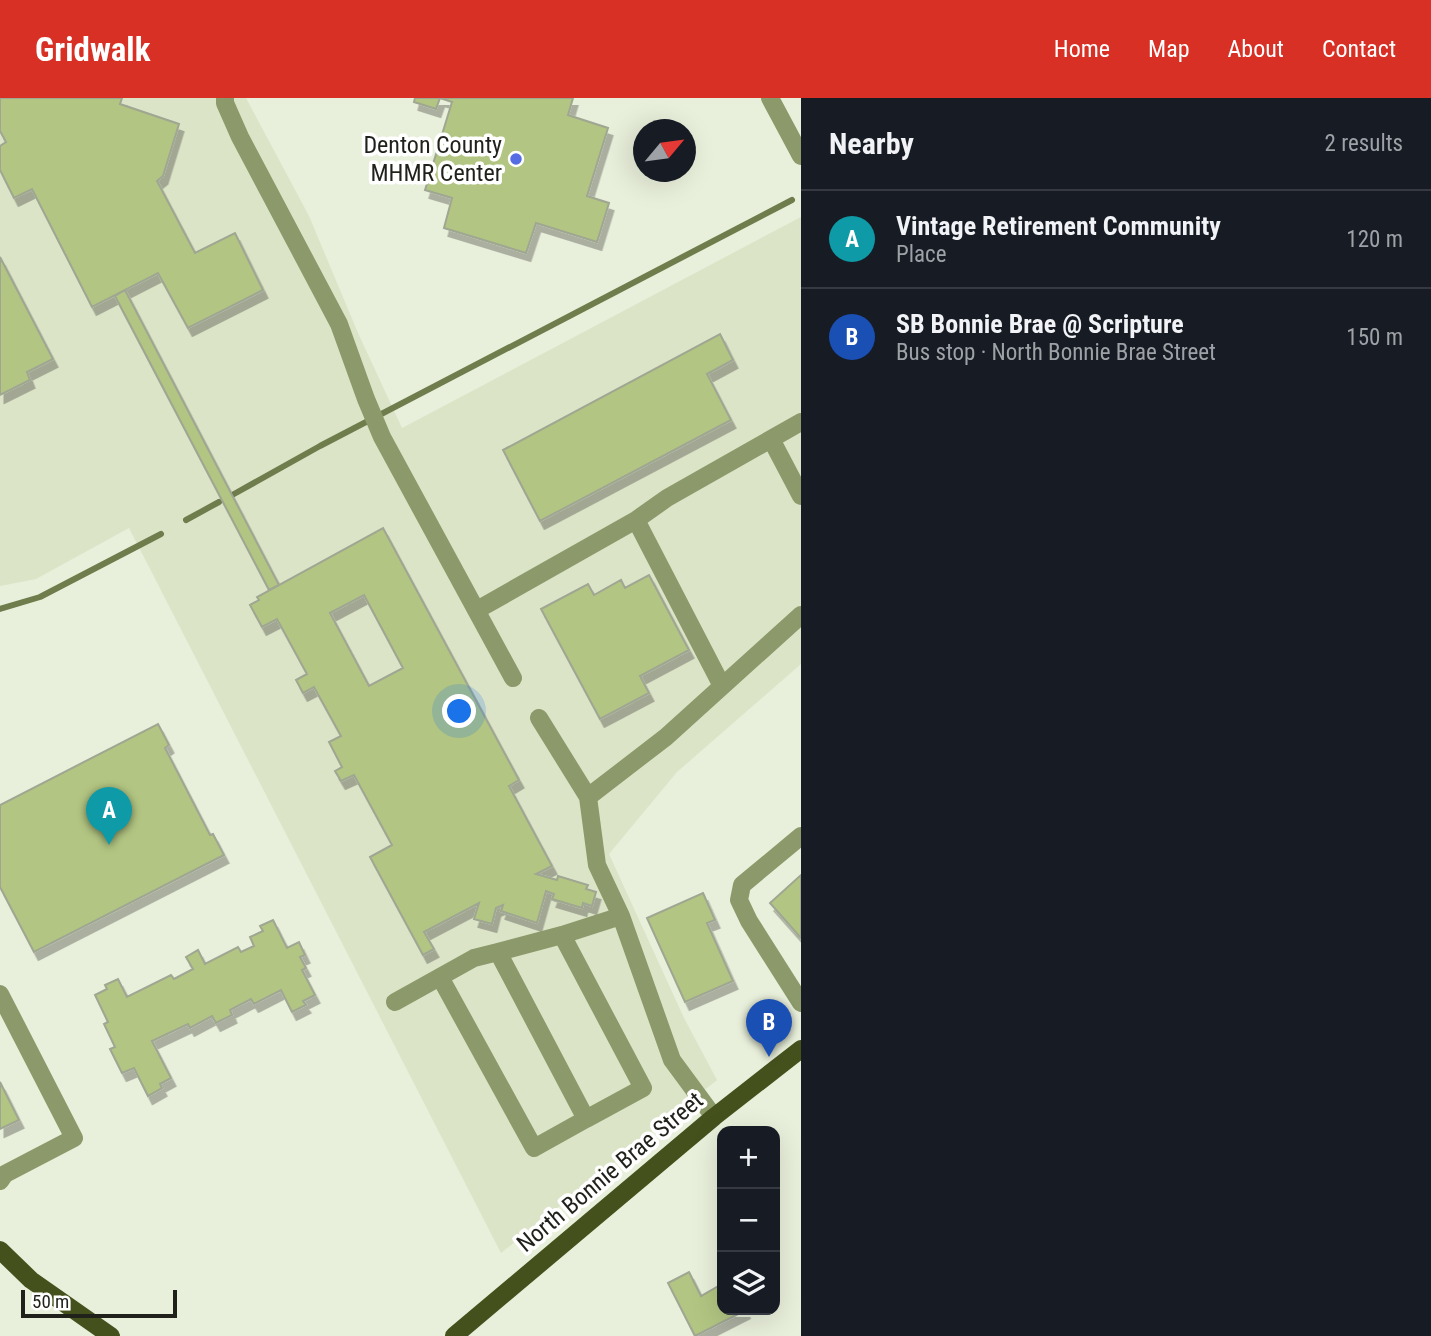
<!DOCTYPE html>
<meta charset="utf-8">
<style>
:root{--surface:#171b24;--page:#242831;--text:#f1f3f6;--muted:#9ea1a6;--line:#363941;--accent:#d93025}
body{margin:0;font-family:"Roboto Condensed",sans-serif;background:var(--page);color:var(--text)}
.controls{position:absolute;right:21px;bottom:21px;display:grid;overflow:hidden;border-radius:14px;box-shadow:0 7px 28px #0002}
.controls button{width:63px;height:63px;display:grid;place-items:center;padding:0;border:0;border-bottom:2px solid var(--line);background:var(--surface);color:var(--text);font:35px sans-serif}
.compass{position:absolute;left:633px;top:21px;width:63px;height:63px;border-radius:50%;background:var(--surface);box-shadow:0 7px 28px #0002;rotate:61deg}
.scale{position:absolute;left:21px;bottom:18px;width:156px;box-sizing:border-box;padding-left:7px;border:4px solid #1f211a;border-top:0;font-size:19px;line-height:24px;white-space:nowrap;color:#1f211a;-webkit-text-stroke:5px #fff;paint-order:stroke}
.you{position:absolute;left:460px;top:614px;width:24px;height:24px;margin:-18px;border:5px solid #fff;border-radius:50%;background:#1a73e8;box-shadow:0 0 0 10px #1a73e833}
.badge{display:grid;place-items:center;width:46px;height:46px;border-radius:50%;background:var(--accent);color:#fff;font-size:23px;font-weight:700}
.pin{position:absolute;translate:-50% -58px;filter:drop-shadow(0 2px 4px #0008)}
.pin::after{content:'';position:absolute;top:37px;width:24px;height:21px;background:inherit;clip-path:polygon(0 0,100% 0,50% 100%)}
.list{margin:0;padding:0;list-style:none}
h2{display:flex;justify-content:space-between;align-items:center;height:91px;margin:0;padding:0 28px;font-size:30px}
h2 small{font-size:23px;font-weight:400;color:var(--muted)}
.list li{display:grid;grid-template-columns:46px 1fr auto;gap:21px;align-items:center;box-sizing:border-box;height:98px;padding:0 28px;border-top:2px solid var(--line)}
.list b{display:block;font-size:26px;white-space:nowrap}
.list p{margin:0;font-size:23px;white-space:nowrap;color:var(--muted)}
.list em{font-size:23px;font-style:normal;color:var(--muted)}
.icon{flex:none;width:38px;height:38px;fill:none;stroke:currentColor;stroke-width:2;stroke-linecap:round;stroke-linejoin:round}
.map{position:relative;flex:none;width:801px;height:1238px;overflow:hidden}
header{display:flex;align-items:center;gap:42px;box-sizing:border-box;height:98px;padding:0 35px;background:var(--accent);color:#fff}
header strong{font-size:33px}
nav{display:flex;gap:38px;margin-inline-start:auto;font-size:24px}
main{display:flex}
aside{flex:1;background:var(--surface)}
.map>svg:first-child{display:block}
</style>
<header>
<strong>Gridwalk</strong>
<nav><a>Home</a><a>Map</a><a>About</a><a>Contact</a></nav>
</header>
<main>
<div class="map">
<svg width="801" height="1238" viewBox="0 0 801 1238">
<defs>
<filter id="shadow"><feDropShadow dx="4.5" dy="8" stdDeviation="0" flood-color="#0004"/></filter>
</defs>
<rect width="100%" height="100%" fill="#e8efda"/>
<path fill="#dce4c8" d="M0 0H246L309 118 358 235 402 330 801 119V566L677 674 609 756 684 920 717 982 501 1155 129 430 36 481 0 488Z"/>
<g fill="none" stroke-linecap="round" stroke-linejoin="round">
<path stroke="#6f7c4c" stroke-width="6" d="M234 396 320 348 792 102
M186 422 219 404
M0 511 40 499 161 436"/>
</g>
<path fill="#b2c582" stroke="#9fa692" stroke-width="2" fill-rule="evenodd" filter="url(#shadow)" d="M0 0H122L120 6 179 26 163 78 157 83 195 155 235 135 263 192 188 230 158 175 92 209 32 91 14 100 0 72V48L6 44 0 33Z
M415 0H573L568 17 608 30 587 98 609 105 597 144 536 125 526 155 444 130 452 100 425 92 452 4 440 0 436 11 414 4Z
M0 159 53 261 27 274 30 282 0 297Z
M125 192 279 487 269 492 115 198Z
M720 236 733 262 707 276 731 322 540 423 503 352Z
M383 430 519 682 509 688 552 768 536 776 557 782 558 778 588 787 586 791 596 794 592 808 583 805 582 810 552 801 554 796 546 793 537 825 501 813 503 807 496 810 492 826 474 821 479 805 424 834 434 851 423 857 370 759 392 747 354 677 341 683 335 673 342 669 329 644 341 638 314 589 303 595 296 582 307 576 277 521 262 529 250 507 259 502 257 499ZM364 497 403 570 369 588 330 515Z
M649 477 689 552 640 578 649 595 600 621 541 511 588 486 594 497 621 482 625 490Z
M158 626 169 647 165 650 210 737 213 736 224 757 34 854 0 789V707Z
M801 777V840L770 805Z
M703 795 715 822 707 825 733 883 685 904 647 820Z
M273 822 287 850 299 844 305 857 300 859 306 870 302 872 315 897 303 903 306 907 292 914 281 892 254 906 251 901 230 912 232 917 216 925 212 918 190 930 188 926 152 943 171 980 160 986 162 990 148 998 134 970 122 975 110 951 115 949 104 926 108 924 95 897 107 891 105 887 118 881 127 899 171 877 174 881 193 871 186 859 198 852 205 866 238 849 241 854 254 848 250 839 263 833 260 828Z
M0 984 19 1022 0 1031Z
M689 1174 701 1198 722 1186V1212H746L695 1238 668 1185Z"/>
<g fill="none" stroke-linecap="round" stroke-linejoin="round">
<path stroke="#8c996a" stroke-width="18" d="M225 0V5L240 39 339 226 366 301 382 339 513 580
M770 0 801 58
M771 341 801 398
M636 422 722 588
M477 512 636 422 667 400 801 324
M539 620 588 699 666 639 801 517
M588 699 597 767 621 818 672 962 714 1019
M801 738 742 787 739 802 749 823 801 905
M562 837 643 990 586 1021
M440 879 534 1050 586 1021 498 854 562 837 621 818
M0 896 74 1040 5 1076 0 1083
M395 904 474 860 498 854"/>
<path stroke="#45511d" stroke-width="18" d="M0 1152 31 1182 111 1238
M454 1238 714 1019 801 951"/>
</g>
<circle fill="#556ce2" stroke="#fff" stroke-width="2.5" cx="516" cy="61" r="7"/>
<g text-anchor="middle" stroke-width="7" stroke-linejoin="round" paint-order="stroke">
<g font-size="24" fill="#1f211a" stroke="#fff" text-anchor="end">
<text x="502" y="55">Denton County<tspan x="502" dy="28">MHMR Center</tspan></text>
</g>
<g font-size="24" fill="#1f211a" stroke="#fff">
<text transform="translate(610 1074) rotate(-40)" y="8">North Bonnie Brae Street</text>
</g>
</g>
</svg>
<div class="controls">
<button>+</button>
<button>−</button>
<button><svg class="icon" aria-label="layers" viewBox="0 0 24 24"><path d="M12 4l9 5-9 5-9-5zM3 14l9 5 9-5"/></svg></button>
</div>
<svg class="compass" viewBox="-18 -18 36 36"><path d="M0-13l5 13h-10z" fill="#e53935"/><path d="M0 13l5-13h-10z" fill="#9ea1a6"/></svg>
<div class="scale">50 m</div>
<div class="you"></div>
<div class="pin badge" style="left:109px;top:747px;background:#0f9aa8">A</div>
<div class="pin badge" style="left:769px;top:959px;background:#1a4fb4">B</div>
</div>
<aside>
<h2>Nearby<small>2 results</small></h2>
<ul class="list">
<li><span class="badge" style="background:#0f9aa8">A</span><div><b>Vintage Retirement Community</b><p>Place</p></div><em>120 m</em></li>
<li><span class="badge" style="background:#1a4fb4">B</span><div><b>SB Bonnie Brae @ Scripture</b><p>Bus stop · North Bonnie Brae Street</p></div><em>150 m</em></li>
</ul>
</aside>
</main>
